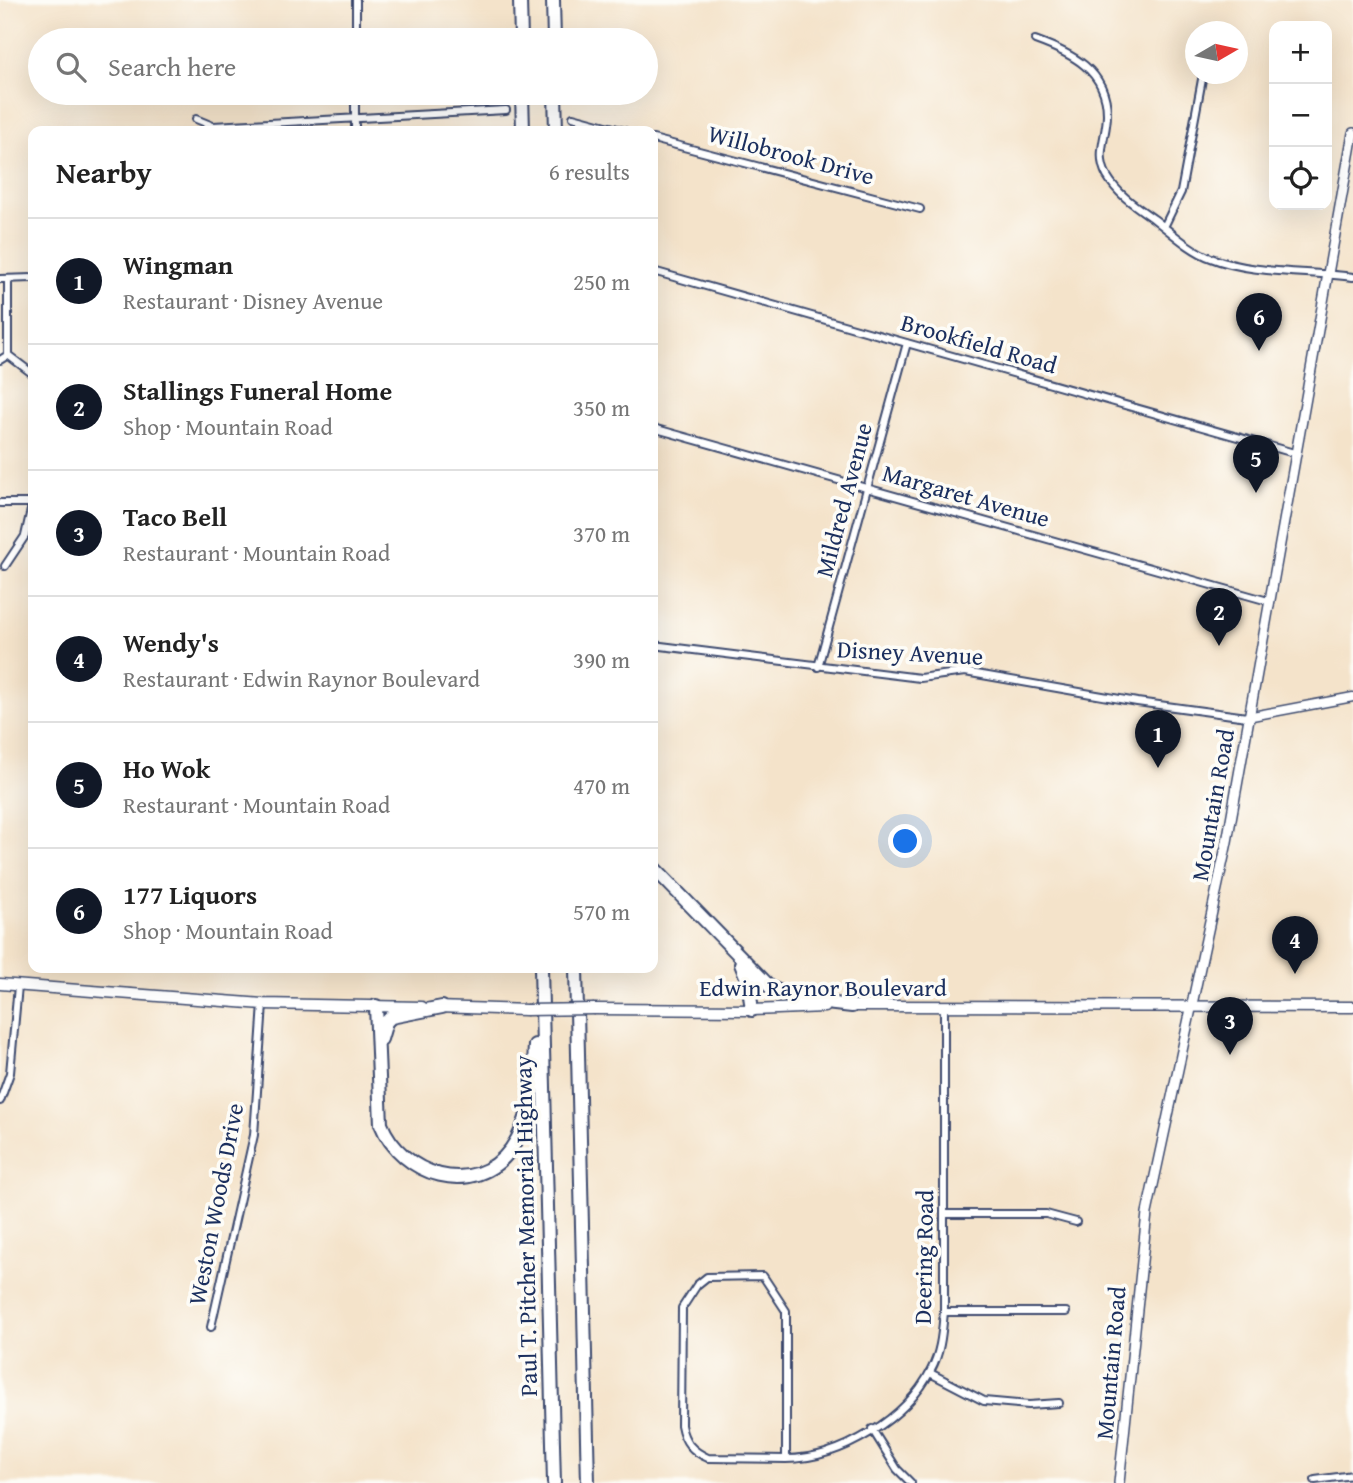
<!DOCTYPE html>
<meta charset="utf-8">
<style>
:root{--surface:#fff;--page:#f6f6f6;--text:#222;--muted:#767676;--line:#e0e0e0;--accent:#111827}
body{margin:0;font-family:"Gentium Book Plus",serif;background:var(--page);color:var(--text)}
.controls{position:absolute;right:21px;top:21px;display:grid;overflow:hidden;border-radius:14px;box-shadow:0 7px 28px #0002}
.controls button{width:63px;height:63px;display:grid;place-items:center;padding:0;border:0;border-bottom:2px solid var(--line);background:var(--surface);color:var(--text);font:35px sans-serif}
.compass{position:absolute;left:1185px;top:21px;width:63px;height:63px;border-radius:50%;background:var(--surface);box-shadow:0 7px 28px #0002;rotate:81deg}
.you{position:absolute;left:906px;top:842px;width:24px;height:24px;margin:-18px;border:5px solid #fff;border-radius:50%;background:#1a73e8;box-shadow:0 0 0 10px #1a73e833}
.badge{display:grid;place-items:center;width:46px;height:46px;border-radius:50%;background:var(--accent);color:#fff;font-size:23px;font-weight:700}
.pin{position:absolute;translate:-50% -58px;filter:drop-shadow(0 2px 4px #0008)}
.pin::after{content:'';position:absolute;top:37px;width:24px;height:21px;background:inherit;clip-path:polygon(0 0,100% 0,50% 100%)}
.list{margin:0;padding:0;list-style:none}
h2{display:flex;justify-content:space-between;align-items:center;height:91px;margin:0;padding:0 28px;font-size:30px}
h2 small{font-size:23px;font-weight:400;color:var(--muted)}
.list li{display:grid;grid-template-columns:46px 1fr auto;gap:21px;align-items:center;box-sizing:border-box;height:126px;padding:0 28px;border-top:2px solid var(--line)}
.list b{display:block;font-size:26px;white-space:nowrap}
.list p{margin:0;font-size:23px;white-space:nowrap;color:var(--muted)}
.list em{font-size:23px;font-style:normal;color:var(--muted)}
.icon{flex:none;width:38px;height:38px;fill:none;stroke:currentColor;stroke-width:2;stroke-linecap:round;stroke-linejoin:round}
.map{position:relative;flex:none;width:1353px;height:1483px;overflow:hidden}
.search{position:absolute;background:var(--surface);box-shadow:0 7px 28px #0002;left:28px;top:28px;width:630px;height:77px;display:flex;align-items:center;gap:18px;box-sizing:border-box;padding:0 24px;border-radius:38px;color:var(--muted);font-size:26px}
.panel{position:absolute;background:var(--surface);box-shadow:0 7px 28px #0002;left:28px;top:126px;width:630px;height:847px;border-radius:14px}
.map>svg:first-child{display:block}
</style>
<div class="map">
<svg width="1353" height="1483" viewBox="0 0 1353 1483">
<rect width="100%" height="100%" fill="#fdfcf7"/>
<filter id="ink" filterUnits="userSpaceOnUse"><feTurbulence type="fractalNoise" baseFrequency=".0143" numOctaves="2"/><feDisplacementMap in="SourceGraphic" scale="14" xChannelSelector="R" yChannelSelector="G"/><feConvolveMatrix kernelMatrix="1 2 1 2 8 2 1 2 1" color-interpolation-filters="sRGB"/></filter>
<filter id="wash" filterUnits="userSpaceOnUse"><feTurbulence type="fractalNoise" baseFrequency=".00686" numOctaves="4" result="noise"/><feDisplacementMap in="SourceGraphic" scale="28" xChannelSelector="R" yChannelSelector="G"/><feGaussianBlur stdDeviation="1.57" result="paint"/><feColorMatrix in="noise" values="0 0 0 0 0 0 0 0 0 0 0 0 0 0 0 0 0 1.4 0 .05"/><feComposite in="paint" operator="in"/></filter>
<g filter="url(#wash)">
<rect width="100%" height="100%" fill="#f4e3ca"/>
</g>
<g filter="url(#ink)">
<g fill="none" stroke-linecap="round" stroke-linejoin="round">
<g stroke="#3c4a6e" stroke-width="10">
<path id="minor" d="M356 40V0
M1035 40C1071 53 1107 70 1107 114 1107 137 1095 154 1107 176 1118 195 1137 207 1154 219 1171 232 1191 251 1211 258 1251 274 1309 271 1353 277
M355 93V131
M573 117 625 131
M196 119 213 126 506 110
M653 139 920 209
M1164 227 1181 192 1203 74
M653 271 1294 453
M0 279 33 278
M8 355 33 374
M0 360 8 355V279
M653 428 1268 601
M0 503H33
M5 566 25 536 33 501
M653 645 920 678 965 672 1137 702 1247 717
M818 667 907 343
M0 1101 10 1073 18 986
M944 1214H1046L1076 1222
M763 1276 786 1311V1459L708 1458C692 1451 684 1442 681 1425L682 1308 697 1285 707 1277Z
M944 1312H1066
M211 1327 254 1135 263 1004
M930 1373 984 1401 1029 1405 1059 1403
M872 1429 897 1469 911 1483
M786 1459C841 1459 907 1418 931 1370 941 1352 942 1332 944 1312V1008
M1315 1480 1353 1475"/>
</g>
<g stroke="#3c4a6e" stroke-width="11">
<path id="tertiary" d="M1247 717 1353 697"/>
</g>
<g stroke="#3c4a6e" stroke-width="12">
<path id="secondary" d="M1119 1483 1147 1213 1227 842 1353 133"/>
</g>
<g stroke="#3c4a6e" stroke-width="13">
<path id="primary" d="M0 984 263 1004 422 1007
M846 1006 1353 1007
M437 1007 526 1010
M594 1009 752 1010 824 1007"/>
</g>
<g stroke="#3c4a6e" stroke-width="16">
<path id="motorway" d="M520 0 521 40
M553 0 554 40
M522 93 523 131
M555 93 556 131
M653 867 771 988 800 1000 852 1006
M741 964 748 981 752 1010
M541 968 554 1483
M576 968 588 1483
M376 1006 381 1124C401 1175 474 1200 511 1149 533 1118 533 1081 535 1045
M381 1039 386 1022 391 1017 442 1007"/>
</g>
<use href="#minor" stroke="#fff" stroke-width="6"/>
<use href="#tertiary" stroke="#fff" stroke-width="8"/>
<use href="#secondary" stroke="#fff" stroke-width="9"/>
<use href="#primary" stroke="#fff" stroke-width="10"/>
<use href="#motorway" stroke="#fff" stroke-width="12"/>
<g stroke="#3c4a6e" stroke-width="13" stroke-linecap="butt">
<path id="primary-bridge" d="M526 1010 594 1009"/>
</g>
<use href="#primary-bridge" stroke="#fff" stroke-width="10"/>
</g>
</g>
<g text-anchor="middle" stroke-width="7" stroke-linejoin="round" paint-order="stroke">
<g font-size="24" fill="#1b2f5e" stroke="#fdfcf7">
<text transform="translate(791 155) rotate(15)" y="8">Willobrook Drive</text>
<text transform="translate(979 344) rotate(16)" y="8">Brookfield Road</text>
<text transform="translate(966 496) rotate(16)" y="8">Margaret Avenue</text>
<text transform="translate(844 500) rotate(-75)" y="8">Mildred Avenue</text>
<text transform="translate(910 653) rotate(3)" y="8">Disney Avenue</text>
<text transform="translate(1213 805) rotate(-80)" y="8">Mountain Road</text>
<text x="823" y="996">Edwin Raynor Boulevard</text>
<text transform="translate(216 1204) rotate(-79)" y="8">Weston Woods Drive</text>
<text transform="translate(526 1226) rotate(-91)" y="8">Paul T. Pitcher Memorial Highway</text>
<text transform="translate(924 1257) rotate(-89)" y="8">Deering Road</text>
<text transform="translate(1111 1363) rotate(-85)" y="8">Mountain Road</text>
</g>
</g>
</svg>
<div class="controls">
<button>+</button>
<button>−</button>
<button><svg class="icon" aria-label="locate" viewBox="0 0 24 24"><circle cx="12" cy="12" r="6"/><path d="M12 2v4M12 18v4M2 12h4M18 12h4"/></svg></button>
</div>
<svg class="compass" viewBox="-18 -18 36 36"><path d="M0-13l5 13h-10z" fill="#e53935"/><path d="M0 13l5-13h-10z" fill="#767676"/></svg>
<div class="you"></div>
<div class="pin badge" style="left:1158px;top:768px">1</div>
<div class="pin badge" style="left:1219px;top:646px">2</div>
<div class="pin badge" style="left:1230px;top:1055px">3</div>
<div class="pin badge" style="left:1295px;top:974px">4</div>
<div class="pin badge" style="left:1256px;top:493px">5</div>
<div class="pin badge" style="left:1259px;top:351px">6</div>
<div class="search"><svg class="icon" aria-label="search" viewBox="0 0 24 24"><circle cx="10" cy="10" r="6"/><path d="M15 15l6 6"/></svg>Search here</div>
<section class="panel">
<h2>Nearby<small>6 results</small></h2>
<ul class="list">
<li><span class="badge">1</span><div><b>Wingman</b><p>Restaurant · Disney Avenue</p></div><em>250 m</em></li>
<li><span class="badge">2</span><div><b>Stallings Funeral Home</b><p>Shop · Mountain Road</p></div><em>350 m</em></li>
<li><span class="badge">3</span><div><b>Taco Bell</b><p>Restaurant · Mountain Road</p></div><em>370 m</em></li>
<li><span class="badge">4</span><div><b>Wendy's</b><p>Restaurant · Edwin Raynor Boulevard</p></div><em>390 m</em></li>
<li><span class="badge">5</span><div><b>Ho Wok</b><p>Restaurant · Mountain Road</p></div><em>470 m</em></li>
<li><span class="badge">6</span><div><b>177 Liquors</b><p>Shop · Mountain Road</p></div><em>570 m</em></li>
</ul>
</section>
</div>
